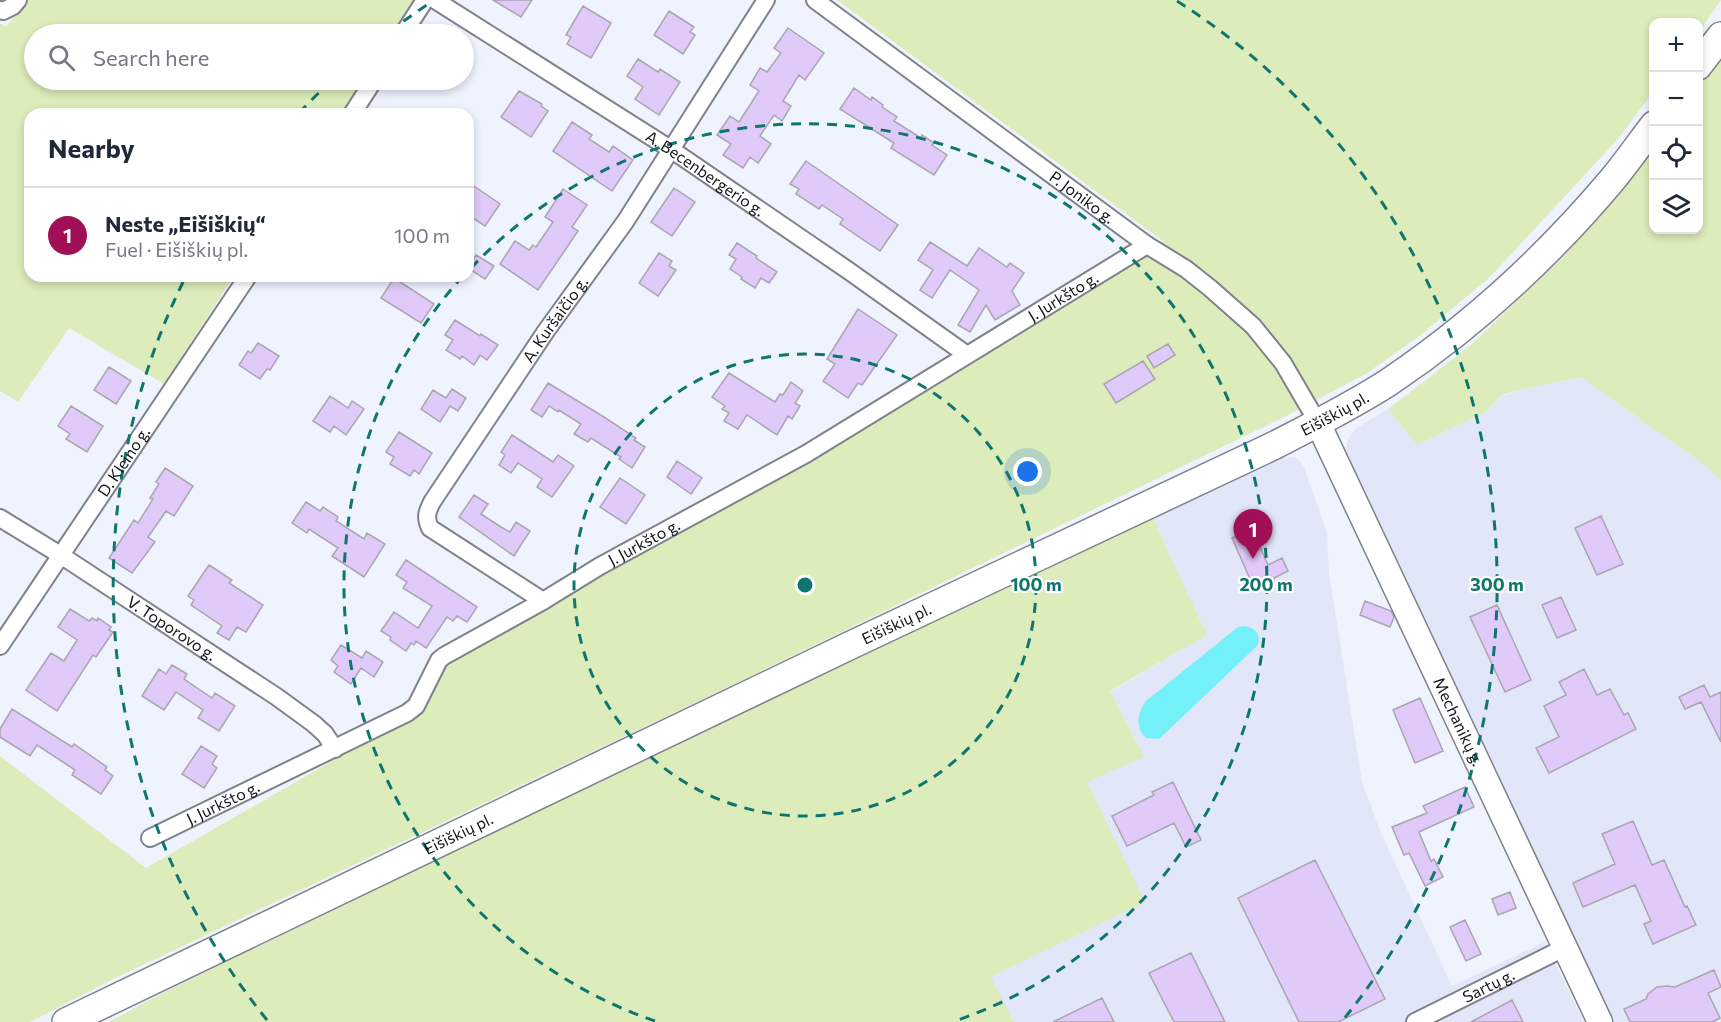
<!DOCTYPE html>
<meta charset="utf-8">
<style>
:root{--surface:#fff;--page:#f6f6f7;--text:#1f2937;--muted:#747a83;--line:#e0e1e3;--accent:#a11056}
body{margin:0;font-family:Commissioner,sans-serif;background:var(--page);color:var(--text)}
.controls{position:absolute;right:18px;top:18px;display:grid;overflow:hidden;border-radius:12px;box-shadow:0 3px 9px #0003}
.controls button{width:54px;height:54px;display:grid;place-items:center;padding:0;border:0;border-bottom:2px solid var(--line);background:var(--surface);color:var(--text);font:30px sans-serif}
.you{position:absolute;left:1028px;top:472px;width:21px;height:21px;margin:-15px;border:4px solid #fff;border-radius:50%;background:#1a73e8;box-shadow:0 0 0 9px #1a73e833}
.badge{display:grid;place-items:center;width:39px;height:39px;border-radius:50%;background:var(--accent);color:#fff;font-size:20px;font-weight:700}
.pin{position:absolute;translate:-50% -50px;filter:drop-shadow(0 2px 3px #0008)}
.pin::after{content:'';position:absolute;top:32px;width:21px;height:18px;background:inherit;clip-path:polygon(0 0,100% 0,50% 100%)}
.list{margin:0;padding:0;list-style:none}
h2{display:flex;justify-content:space-between;align-items:center;height:78px;margin:0;padding:0 24px;font-size:26px}
h2 small{font-size:20px;font-weight:400;color:var(--muted)}
.list li{display:grid;grid-template-columns:39px 1fr auto;gap:18px;align-items:center;box-sizing:border-box;height:96px;padding:0 24px;border-top:2px solid var(--line)}
.list b{display:block;font-size:22px;white-space:nowrap}
.list p{margin:0;font-size:20px;white-space:nowrap;color:var(--muted)}
.list em{font-size:20px;font-style:normal;color:var(--muted)}
.icon{flex:none;width:33px;height:33px;fill:none;stroke:currentColor;stroke-width:2;stroke-linecap:round;stroke-linejoin:round}
.map{position:relative;flex:none;width:1721px;height:1022px;overflow:hidden}
.search{position:absolute;background:var(--surface);box-shadow:0 3px 9px #0003;left:24px;top:24px;width:450px;height:66px;display:flex;align-items:center;gap:15px;box-sizing:border-box;padding:0 21px;border-radius:33px;color:var(--muted);font-size:22px}
.panel{position:absolute;background:var(--surface);box-shadow:0 3px 9px #0003;left:24px;top:108px;width:450px;height:174px;border-radius:18px}
.map>svg:first-child{display:block}
</style>
<div class="map">
<svg width="1721" height="1022" viewBox="0 0 1721 1022">
<rect width="100%" height="100%" fill="#eff3fe"/>
<path fill="#e1e7f8" d="M1581 377 1709 468 1721 481V1022H1614L1520 831 1345 455 1348 439 1355 429 1388 409 1417 445 1485 412 1502 396 1523 389Z
M1294 457 1300 461 1304 467 1327 533 1329 573 1362 782 1381 833 1452 986 1545 942 1584 1022H1014L990 977 1144 902 1087 782 1110 692 1207 635 1152 516 1282 458Z"/>
<path fill="#dcecba" d="M27 0H415L392 34H34V80H363L340 114H30V276H234L164 384 69 328 18 402 0 391V23L6 27Z
M837 0H1721L1699 32 1698 22H1654L1653 92 1617 140 1490 277 1418 337 1367 373 1284 417 701 700 109 981 30 1022H0V756L146 868 414 714 449 662 969 364 1163 241Z
M1721 58V481L1709 468 1581 377 1523 389 1502 395 1485 412 1417 445 1388 409 1470 346 1568 252 1653 144 1654 230H1698L1699 87Z
M1152 516 1207 635 1110 691 1144 757 1087 782 1145 902 991 977 1014 1022H109L161 994 724 718 1044 571Z"/>
<path fill="#74f0f9" d="M1245 626C1255 628 1261 634 1258 645L1159 739 1146 738C1135 727 1137 713 1146 701L1238 627Z"/>
<path fill="#e0caf9" stroke="#aaa5b0" stroke-width="1.5" d="M493 0H532L521 17Z
M583 6 611 23 591 58 567 44 571 37 566 35Z
M669 11 694 27 690 32 695 35 683 54 654 35Z
M788 28 824 53 805 80 799 75 783 101 791 106 782 121 774 115 760 136 771 144 758 163 750 157 743 168 723 155 731 144 717 135 730 116 739 122 759 91 750 85 760 68 767 72 781 53 774 48Z
M638 59 658 72 660 69 680 82 659 115 635 99 643 87 627 76Z
M854 88 871 100 872 97 883 105 882 107 897 117 894 121 921 138 922 135 934 143 932 145 947 155 934 175 891 148 894 143 840 109Z
M519 91 542 104 541 106 548 111 531 137 501 117Z
M572 122 592 135 589 139 609 152 613 146 633 160 612 191 553 151Z
M806 161 898 225 880 251 840 224 843 219 822 205 819 209 796 194 799 189 790 184Z
M468 182 500 204 485 226 468 215Z
M674 188 695 202 672 236 651 222Z
M563 189 587 205 572 227 578 231 538 290 500 264 515 241 529 250 533 245 536 247 553 222 545 217Z
M930 242 967 266 979 248 1007 267 1010 263 1024 273 1012 291 1020 305 995 320 986 305 970 332 958 325 979 290 950 270 932 298 920 290 933 270 918 260Z
M737 243 757 256 756 258 777 272 769 283 761 278 755 288 741 279 742 277 730 269 736 259 729 255Z
M659 253 672 261 669 266 676 270 658 296 639 283Z
M476 255 494 266 485 279 468 268Z
M394 278 434 304 421 323 381 298Z
M858 309 897 335 862 385 858 383 848 398 823 381 835 364 827 359Z
M455 320 480 336 481 334 498 345 487 360 480 355 474 365 462 356 460 359 446 350 453 340 445 335Z
M258 343 279 356 270 370 267 369 260 379 239 365 248 351 251 353Z
M1168 344 1175 355 1154 368 1147 356Z
M1143 361 1155 379 1116 403 1104 384Z
M109 367 131 381 116 404 94 390Z
M729 373 775 402 780 394 783 395 791 382 803 391 795 403 800 406 792 419 788 416 777 435 747 415 738 429 724 421 729 413 722 409 725 406 712 397Z
M548 383 604 417 636 438 634 440 645 447 632 468 619 459 621 457 591 438 588 442 574 434 581 424 559 410 558 412 549 406 542 417 531 410Z
M452 389 466 398 458 411 450 406 440 422 421 409 433 390 446 398Z
M330 396 348 408 352 401 364 409 346 435 334 426 330 432 313 421Z
M71 406 103 426 87 452 66 439 70 434 58 426Z
M399 432 432 453 419 474 414 470 410 476 390 464 394 457 386 452Z
M512 435 553 462 558 455 574 466 552 497 537 487 542 479 518 463 511 473 499 465 505 455 501 452Z
M677 461 702 478 691 494 667 477Z
M165 468 193 486 174 516 166 511 162 517 148 537 155 542 132 573 109 558 134 520 138 523 153 499 150 498 159 484 156 482Z
M620 478 645 495 626 524 600 507Z
M474 495 488 504 481 514 501 527 510 532 516 522 530 531 514 556 459 517Z
M306 502 320 511 323 507 338 517 336 521 364 539 367 533 385 544 364 577 332 556 338 548 309 529 307 533 292 523Z
M1601 516 1623 564 1597 575 1575 528Z
M1252 529 1268 565 1282 558 1288 571 1274 578V579L1254 588 1232 538Z
M406 560 477 607 467 622 457 616 453 621 447 617 426 648 416 641 414 645 411 643 406 651 390 640 391 637 381 631 394 612 418 628 432 606 403 588 407 582 396 575Z
M209 565 232 580 229 583 263 605 246 632 237 627 229 640 217 633 222 626 191 605 194 600 188 596Z
M1561 597 1576 630 1557 638 1542 605Z
M1365 601 1391 611 1394 617 1390 627 1360 615Z
M1497 605 1531 680 1505 692 1470 617Z
M70 609 89 621 92 618 97 621 98 618 111 627 109 630 113 632 96 657 93 655 57 711 26 690 51 653 64 661 77 640 58 627Z
M341 645 362 658 366 651 383 662 374 677 361 668 351 684 334 672 338 666 331 660Z
M172 665 187 674 184 679 212 698 215 693 235 706 219 731 198 718 203 710 176 692 164 710 142 696 159 669 166 674Z
M1584 669 1597 695 1610 689 1624 715 1628 713 1636 729 1549 773 1536 748 1559 737 1544 706 1566 695 1559 682Z
M1704 685 1710 697 1721 692V742L1701 702 1685 709 1679 697Z
M1420 698 1443 751 1415 763 1393 710Z
M12 709 72 747 74 744 107 767 105 770 113 776 101 794 72 775 75 770 37 745 30 756 0 737V729Z
M201 746 217 756 212 764 217 768 204 788 182 774Z
M1173 782 1201 840 1186 847 1174 823 1127 846 1112 816 1154 795 1152 792Z
M1465 787 1474 807 1419 832 1431 861 1434 859 1443 877 1425 886 1409 853 1404 855 1392 827 1427 813 1423 806Z
M1633 821 1652 865 1664 860 1685 907 1687 906 1696 925 1653 944 1644 924 1651 921 1635 885 1583 907 1573 883 1615 864 1602 834Z
M1315 860 1385 999 1338 1022H1299L1238 898Z
M1510 892 1516 908 1498 915 1492 899Z
M1465 920 1481 954 1466 961 1450 927Z
M1191 953 1225 1022H1174L1149 973Z
M1714 970 1721 987 1708 993 1720 1018 1712 1022H1630L1624 1009 1646 999 1648 994 1657 987 1667 986 1675 987Z
M1102 998 1114 1022H1053Z
M1512 1000 1523 1022H1471Z"/>
<g fill="none" stroke-linecap="round" stroke-linejoin="round">
<g stroke="#7f828c" stroke-width="20">
<g id="minor">
<path id="s1" d="M435 0 672 150 849 271 967 355"/>
<path id="s2" d="M815 0 1147 245 1186 269 1210 288 1253 326 1283 363 1318 423"/>
<path d="M0 10 3 11 13 6 18 0"/>
<path d="M403 34 425 0"/>
<path d="M352 114 374 80"/>
<path id="s3" d="M0 518 62 556 277 697 314 724 325 734 335 749"/>
<path id="s4" d="M543 601 430 528C425 517 427 512 432 502L546 331 625 222 766 0"/>
<path id="s5" d="M0 646 248 276"/>
<path id="s6" d="M150 838 407 713 416 706 439 660 444 656 543 601 600 566 806 454 1147 245"/>
<path id="s7" d="M1415 1022 1564 948"/>
</g>
</g>
<g stroke="#7f828c" stroke-width="27">
<g id="secondary">
<path id="s8" d="M1318 423 1600 1022"/>
</g>
</g>
<g stroke="#7f828c" stroke-width="30">
<g id="primary">
<path d="M1698 66 1721 36"/>
<path id="s9" d="M66 1022 849 646 1273 446C1312 426 1352 406 1389 382 1472 326 1548 256 1612 180 1627 162 1640 143 1654 125"/>
</g>
</g>
<use href="#minor" stroke="#fff" stroke-width="16"/>
<use href="#secondary" stroke="#fff" stroke-width="24"/>
<use href="#primary" stroke="#fff" stroke-width="27"/>
</g>
<g fill="none" stroke="#0f766e" stroke-width="3" stroke-dasharray="10 8">
<circle cx="805" cy="585" r="231"/>
<path d="M655 1021A461 461 0 0 1 462 277M471 268A461 461 0 1 1 955 1021"/>
<path d="M267 1020A692 692 0 0 1 186 276M299 113A692 692 0 0 1 329 83M389 32A692 692 0 0 1 433 1M1177 1A692 692 0 0 1 1343 1020"/>
</g>
<g text-anchor="middle" stroke-width="4.5" stroke-linejoin="round" paint-order="stroke">
<g font-size="16" fill="#121417" stroke="#fff">
<text dy="6" stroke="none"><textPath href="#s1" startOffset="321">A. Becenbergerio g.</textPath></text>
<text dy="6" stroke="none"><textPath href="#s2" startOffset="332">P. Joniko g.</textPath></text>
<text dy="6" stroke="none"><textPath href="#s6" startOffset="1071">J. Jurkšto g.</textPath></text>
<text dy="6" stroke="none"><textPath href="#s4" startOffset="382">A. Kuršaičio g.</textPath></text>
<text dy="6" stroke="none"><textPath href="#s9" startOffset="1407">Eišiškių pl.</textPath></text>
<text dy="6" stroke="none"><textPath href="#s5" startOffset="222">D. Kleino g.</textPath></text>
<text dy="6" stroke="none"><textPath href="#s6" startOffset="585">J. Jurkšto g.</textPath></text>
<text dy="6" stroke="none"><textPath href="#s9" startOffset="921">Eišiškių pl.</textPath></text>
<text dy="6" stroke="none"><textPath href="#s3" startOffset="204">V. Toporovo g.</textPath></text>
<text dy="6" stroke="none"><textPath href="#s8" startOffset="330">Mechanikų g.</textPath></text>
<text dy="6" stroke="none"><textPath href="#s6" startOffset="81">J. Jurkšto g.</textPath></text>
<text dy="6" stroke="none"><textPath href="#s9" startOffset="435">Eišiškių pl.</textPath></text>
<text dy="6" stroke="none"><textPath href="#s7" startOffset="82">Sartų g.</textPath></text>
</g>
</g>
<circle cx="805" cy="585" r="9" fill="#0f766e" stroke="#fff" stroke-width="3"/>
<g font-size="18" text-anchor="middle" font-weight="bold" fill="#0f766e" stroke="#fff" stroke-width="4.5" stroke-linejoin="round" paint-order="stroke">
<text x="1036" y="591">100 m</text>
<text x="1266" y="591">200 m</text>
<text x="1497" y="591">300 m</text>
</g>
</svg>
<div class="controls">
<button>+</button>
<button>−</button>
<button><svg class="icon" aria-label="locate" viewBox="0 0 24 24"><circle cx="12" cy="12" r="6"/><path d="M12 2v4M12 18v4M2 12h4M18 12h4"/></svg></button>
<button><svg class="icon" aria-label="layers" viewBox="0 0 24 24"><path d="M12 4l9 5-9 5-9-5zM3 14l9 5 9-5"/></svg></button>
</div>
<div class="you"></div>
<div class="pin badge" style="left:1253px;top:559px">1</div>
<div class="search"><svg class="icon" aria-label="search" viewBox="0 0 24 24"><circle cx="10" cy="10" r="6"/><path d="M15 15l6 6"/></svg>Search here</div>
<section class="panel">
<h2>Nearby<small></small></h2>
<ul class="list">
<li><span class="badge">1</span><div><b>Neste „Eišiškių“</b><p>Fuel · Eišiškių pl.</p></div><em>100 m</em></li>
</ul>
</section>
</div>
